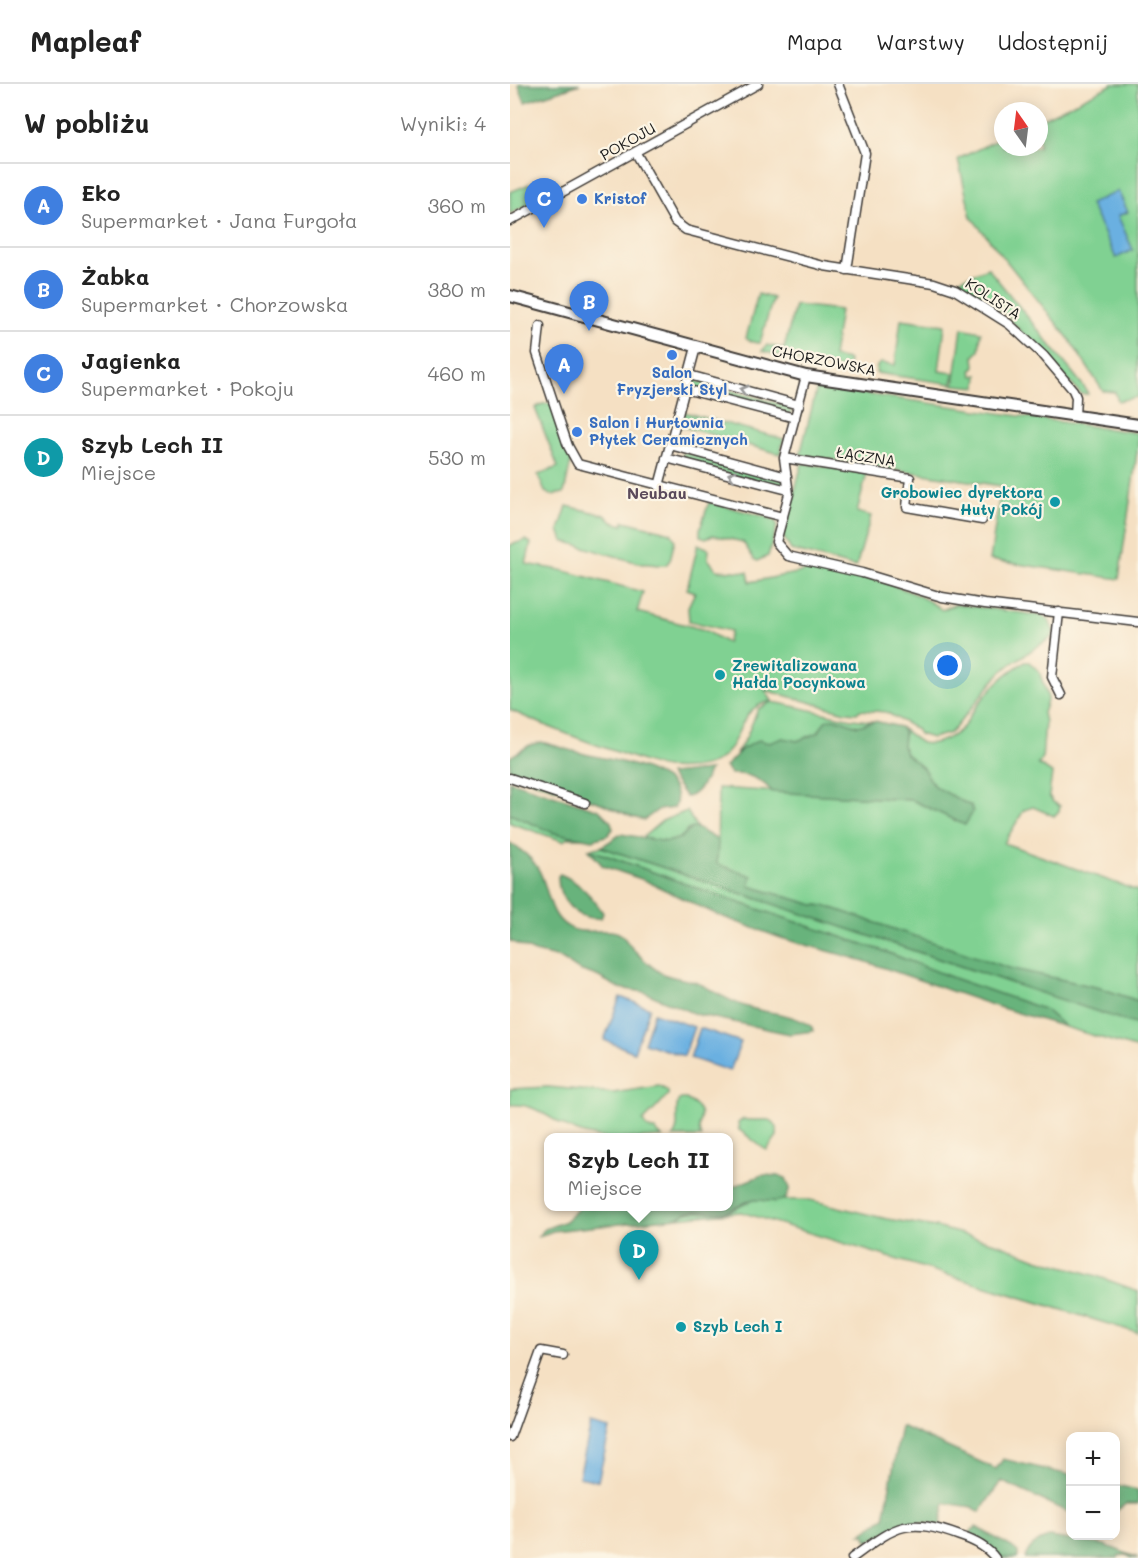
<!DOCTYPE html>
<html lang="pl">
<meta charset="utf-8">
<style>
:root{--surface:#fff;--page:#f2f2f2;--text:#222;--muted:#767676;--line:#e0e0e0;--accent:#d1495b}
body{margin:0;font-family:Mali,sans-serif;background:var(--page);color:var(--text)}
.controls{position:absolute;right:18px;bottom:18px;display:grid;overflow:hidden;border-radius:12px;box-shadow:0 3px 15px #0003}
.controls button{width:54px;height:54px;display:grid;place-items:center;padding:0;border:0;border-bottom:2px solid var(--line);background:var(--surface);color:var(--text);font:30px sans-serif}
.compass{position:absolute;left:484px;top:18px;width:54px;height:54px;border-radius:50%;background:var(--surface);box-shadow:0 3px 15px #0003;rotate:346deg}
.you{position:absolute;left:438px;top:582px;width:21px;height:21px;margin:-15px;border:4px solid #fff;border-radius:50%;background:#1a73e8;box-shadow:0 0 0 9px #1a73e833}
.badge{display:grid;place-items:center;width:39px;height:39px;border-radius:50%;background:var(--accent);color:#fff;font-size:20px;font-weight:700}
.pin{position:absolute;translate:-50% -50px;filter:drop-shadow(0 2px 3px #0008)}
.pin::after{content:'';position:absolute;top:32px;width:21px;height:18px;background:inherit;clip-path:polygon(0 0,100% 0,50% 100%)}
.popup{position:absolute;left:34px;top:1049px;width:189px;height:78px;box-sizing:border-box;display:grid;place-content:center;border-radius:12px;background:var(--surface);filter:drop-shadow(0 2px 4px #0005);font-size:20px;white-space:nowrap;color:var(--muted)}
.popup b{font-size:22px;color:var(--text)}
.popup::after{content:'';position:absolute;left:50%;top:100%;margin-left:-12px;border:12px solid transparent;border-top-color:var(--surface)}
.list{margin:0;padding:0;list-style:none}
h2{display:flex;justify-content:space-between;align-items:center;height:78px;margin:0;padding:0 24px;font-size:26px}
h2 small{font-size:20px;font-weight:400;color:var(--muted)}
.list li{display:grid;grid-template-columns:39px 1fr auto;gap:18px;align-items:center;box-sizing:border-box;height:84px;padding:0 24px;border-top:2px solid var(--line)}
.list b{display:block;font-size:22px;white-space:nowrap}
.list p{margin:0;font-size:20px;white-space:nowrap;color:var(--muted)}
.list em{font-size:20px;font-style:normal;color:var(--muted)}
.map{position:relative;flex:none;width:628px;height:1474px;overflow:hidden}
header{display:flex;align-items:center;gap:36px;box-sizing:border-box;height:84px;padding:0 30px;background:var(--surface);border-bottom:2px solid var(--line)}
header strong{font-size:28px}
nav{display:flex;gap:33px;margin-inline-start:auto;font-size:21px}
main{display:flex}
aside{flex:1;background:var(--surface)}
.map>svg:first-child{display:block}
</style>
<header>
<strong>Mapleaf</strong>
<nav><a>Mapa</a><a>Warstwy</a><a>Udostępnij</a></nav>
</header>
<main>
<aside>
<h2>W pobliżu<small>Wyniki: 4</small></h2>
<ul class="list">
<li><span class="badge" style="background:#3f7fe0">A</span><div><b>Eko</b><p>Supermarket · Jana Furgoła</p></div><em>360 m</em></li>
<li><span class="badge" style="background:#3f7fe0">B</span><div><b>Żabka</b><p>Supermarket · Chorzowska</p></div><em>380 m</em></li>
<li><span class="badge" style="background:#3f7fe0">C</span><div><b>Jagienka</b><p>Supermarket · Pokoju</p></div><em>460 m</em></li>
<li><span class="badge" style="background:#0f9aa8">D</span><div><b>Szyb Lech II</b><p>Miejsce</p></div><em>530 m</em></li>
</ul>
</aside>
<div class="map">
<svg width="628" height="1474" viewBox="0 0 628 1474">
<rect width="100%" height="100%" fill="#fcf5e5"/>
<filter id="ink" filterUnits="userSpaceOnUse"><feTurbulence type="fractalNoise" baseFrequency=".0167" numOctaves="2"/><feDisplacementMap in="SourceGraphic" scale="12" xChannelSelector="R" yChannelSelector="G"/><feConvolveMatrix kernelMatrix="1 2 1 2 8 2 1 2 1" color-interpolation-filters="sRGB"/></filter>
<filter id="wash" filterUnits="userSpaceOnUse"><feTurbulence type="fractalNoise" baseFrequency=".008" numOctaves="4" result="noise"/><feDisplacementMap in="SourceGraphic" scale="24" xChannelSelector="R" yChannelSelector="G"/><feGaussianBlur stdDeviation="1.35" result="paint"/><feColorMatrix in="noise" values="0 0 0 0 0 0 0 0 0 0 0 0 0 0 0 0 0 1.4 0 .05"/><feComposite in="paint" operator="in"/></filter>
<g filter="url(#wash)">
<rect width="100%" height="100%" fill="#f5e0c3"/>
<path fill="#80d192" stroke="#4e7657" stroke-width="1.5" d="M603 0H628V313L608 317 605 308 593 307 559 255 461 133 448 75 493 53V63H529V36Z
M34 94 41 108 0 130V108Z
M478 184 575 304 578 310H571L501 237 500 233 443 198Z
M248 210 263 214 250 259C244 259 240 258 236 254Z
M285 221 330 226 323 273 339 276 337 285 297 279 252 267 257 261 274 265Z
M391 235 435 241 429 287 444 289 442 300 366 289 367 282 370 279 385 281Z
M452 244 471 248 469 267 464 272 465 282 461 287 463 292 468 291 467 303 444 301Z
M183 296 282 323 280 331 180 304Z
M307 303 628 349V361L609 495 480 476 491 402 290 371Z
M43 319 62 373 54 409 41 411 35 408 28 391 48 383 25 324 32 320Z
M174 328 274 355 270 370 170 342Z
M173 368 277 393 278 406 171 378Z
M292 379 357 389 347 428 361 432 346 483 281 466 273 452Z
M199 418 260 434 266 438 267 442 258 472 247 477 244 475 233 458 203 451 196 454 190 452V445Z
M57 422 95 431 102 438 113 441 114 437 161 449 165 456 160 476 156 481C148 482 140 479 132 480L53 457 49 446Z
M16 456 21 459 16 480 51 486 133 508 127 528 195 546 217 559 221 547 179 537 178 523 185 508 177 505 188 460 199 465 198 475 207 486 238 488 240 498 297 487 293 477C334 487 399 500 432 526L446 520 534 532 539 536 544 548 542 553 502 579 489 590 445 644 440 649 422 654 409 650 406 645 376 628 350 626 347 629 335 628 255 606 262 617C226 623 234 656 210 675 197 685 172 685 156 684 145 683 132 676 121 673 80 659 39 644 0 626V461Z
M515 578H519L529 587 538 614 533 629 535 638 532 676 528 680 542 689 539 712 543 718 550 722 549 727 544 732 523 723 514 726 494 759 628 807V917L590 904 497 884 316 822 304 821 239 802 241 792 207 781 208 704 402 716 455 741 461 722 424 703 413 684 396 670 393 662 394 649 390 643C395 646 407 657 412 659 427 662 445 652 454 642 458 637 460 631 464 626 477 608 496 588 515 578Z
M261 618C297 623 329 636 365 637L348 642 327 635 312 642 308 649 287 657 273 654 265 658 240 662 232 665 226 670 236 654 248 625Z
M177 727 187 744 177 746C167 764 147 756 132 754L152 737Z
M0 730 44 749 74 754H58L53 757 0 739Z
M91 763 628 941V965L555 943 536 926 446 895 376 868 221 816 78 765Z
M149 1002 158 1007V1011L144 1026 133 1037C135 1043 138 1046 145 1046L152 1053C124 1054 94 1058 68 1048 43 1040 28 1018 0 1021V1005L38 1003 103 1009Z
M171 1015H176C203 1031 183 1032 191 1053H163C171 1043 164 1030 168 1017Z
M233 1035C247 1040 269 1026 267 1052L257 1066C252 1065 237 1050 229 1046L228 1039Z
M244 1116H300L377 1135 426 1143 489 1160 527 1175 584 1191 628 1207V1249L231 1128 168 1134C181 1122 200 1130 216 1128 226 1126 234 1119 244 1116Z"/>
<path fill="#68b37c" stroke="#42684c" stroke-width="1.5" d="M8 0H70L15 18Z
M320 635H327L348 642 365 637 390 643 394 649 393 662 396 670 413 684 424 702 461 722 463 728 455 741 402 716 262 708C252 695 238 689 221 690L215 683 232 665 249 656 259 659 273 654 287 657 308 649 315 637Z
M31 658C44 661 55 665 67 668 93 675 129 679 152 693 163 699 171 712 164 724L148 726 134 736 122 733 91 719 0 690V673L20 661Z
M200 686C194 696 189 711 176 713L159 690Z
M0 697 89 726 101 738 103 745 98 751 83 756 44 749 0 730Z
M182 744H187L208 756 207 780 242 792 239 802 304 821 316 822 499 884 590 904 628 917V941L91 763 111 750 157 758 170 754Z
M0 759C10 765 21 773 27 783 39 801 37 830 57 842 72 852 91 844 106 848 114 850 116 858 122 864 131 873 141 884 153 890 166 895 180 895 192 901 207 909 220 918 237 923 259 930 283 929 302 943L303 947 280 950 185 930 134 908 109 904 87 892 69 886 50 874 25 868 0 857Z
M78 765 221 816 376 868 446 895 536 926 555 943 485 922 354 877 271 854 208 831 134 796 93 782Z
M50 790C68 797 84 814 93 829L91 834C67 837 47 816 48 792Z
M252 1091 270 1092 276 1094 280 1104 276 1114C266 1121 255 1115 244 1116 232 1117 225 1127 213 1128 198 1130 181 1122 168 1134L43 1147 27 1153 35 1145 55 1137 70 1123 219 1122V1104Z
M391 1342 486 1385 493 1375 560 1391V1429L491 1397 470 1428 462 1423 435 1419 430 1442C402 1432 382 1445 358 1458L355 1450H351L374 1434Z
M606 1401 628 1406V1420H616L606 1427Z
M466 1443 502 1463 508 1468V1474H488L461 1453V1447Z
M539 1453 595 1461 628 1474H622L616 1471 609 1472 608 1474H515C519 1462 528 1456 539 1453Z"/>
<path fill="#6bb0e1" stroke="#44667e" stroke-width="1.5" d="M608 107 618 128 608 132 623 166 606 174 580 120Z
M110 913 140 924 124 968 94 956Z
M144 929 184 943 174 972 134 959Z
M190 944 231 958 220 987 180 974Z
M81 1340 100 1345 88 1397 69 1393Z"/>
</g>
<g filter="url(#ink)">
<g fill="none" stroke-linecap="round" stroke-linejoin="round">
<g stroke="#3d3935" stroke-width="11">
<path id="minor" d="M328 0 355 69 337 186
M126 69 165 138 176 146 314 182 424 199 445 206 499 240 534 272 563 306 566 313 565 332
M0 137 248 0
M30 242 27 269 58 362 68 380 273 433
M179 291 289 321
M296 292 274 374 279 410 266 458 278 472 352 489 432 513 475 520 628 538
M175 305 285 334
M160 361 277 393
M156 374 278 406
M274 374 400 394 397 423 472 436
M149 402 186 263
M549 528 542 593 551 611
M0 694 75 719
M0 1353 31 1267 53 1271
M342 1474C386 1442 396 1432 450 1452 462 1456 477 1463 485 1474"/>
</g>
<g stroke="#3d3935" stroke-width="14">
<path id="tertiary" d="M0 212 296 292 628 341"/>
</g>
<use href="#minor" stroke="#fff" stroke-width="8"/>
<use href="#tertiary" stroke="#fff" stroke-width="10"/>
</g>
<defs><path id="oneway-chevron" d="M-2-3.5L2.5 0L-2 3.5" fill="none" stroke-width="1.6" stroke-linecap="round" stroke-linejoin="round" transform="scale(1.5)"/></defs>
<g stroke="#999">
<use href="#oneway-chevron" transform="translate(234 306) rotate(-165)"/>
<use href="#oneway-chevron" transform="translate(222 391) rotate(-165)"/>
</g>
</g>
<g fill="#3f7fe0" stroke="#fcf5e5" stroke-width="2">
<circle cx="72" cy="115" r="6"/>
<circle cx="162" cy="271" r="6"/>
<circle cx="67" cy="348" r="6"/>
</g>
<g fill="#0f9aa8" stroke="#fcf5e5" stroke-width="2">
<circle cx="545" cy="418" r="6"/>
<circle cx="210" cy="591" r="6"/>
<circle cx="171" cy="1243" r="6"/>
</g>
<g text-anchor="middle" stroke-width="4.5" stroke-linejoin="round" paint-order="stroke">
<g font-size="15" fill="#1c1c1c" stroke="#fcf5e5">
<text transform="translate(118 58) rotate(-29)" y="5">POKOJU</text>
<text transform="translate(483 215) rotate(33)" y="5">KOLISTA</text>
<text transform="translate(314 277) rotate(11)" y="5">CHORZOWSKA</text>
<text transform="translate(356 373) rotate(9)" y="5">ŁĄCZNA</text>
</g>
<g font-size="15" font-weight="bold" fill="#366cbe" stroke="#fcf5e5" text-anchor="start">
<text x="84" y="120">Kristof</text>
<text x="162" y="294" text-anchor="middle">Salon<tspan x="162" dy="17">Fryzjerski Styl</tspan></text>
<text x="79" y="344">Salon i Hurtownia<tspan x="79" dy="17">Płytek Ceramicznych</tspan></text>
</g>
<g font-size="15" font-weight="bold" fill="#0d838f" stroke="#fcf5e5" text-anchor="start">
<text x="533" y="414" text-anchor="end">Grobowiec dyrektora<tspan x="533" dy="17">Huty Pokój</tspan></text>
<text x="222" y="587">Zrewitalizowana<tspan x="222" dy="17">Hałda Pocynkowa</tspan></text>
<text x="183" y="1248">Szyb Lech I</text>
</g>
<g font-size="16" font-weight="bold" fill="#5b4a5b" stroke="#fcf5e5">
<text x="147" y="415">Neubau</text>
</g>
</g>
</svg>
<div class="controls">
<button>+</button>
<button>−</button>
</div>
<svg class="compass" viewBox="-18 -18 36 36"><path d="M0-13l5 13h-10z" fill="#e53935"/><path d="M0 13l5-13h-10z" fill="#767676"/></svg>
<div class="you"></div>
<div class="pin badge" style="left:54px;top:310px;background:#3f7fe0">A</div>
<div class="pin badge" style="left:79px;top:247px;background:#3f7fe0">B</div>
<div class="pin badge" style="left:34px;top:144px;background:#3f7fe0">C</div>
<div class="pin badge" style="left:129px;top:1196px;background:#0f9aa8">D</div>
<div class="popup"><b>Szyb Lech II</b>Miejsce</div>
</div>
</main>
